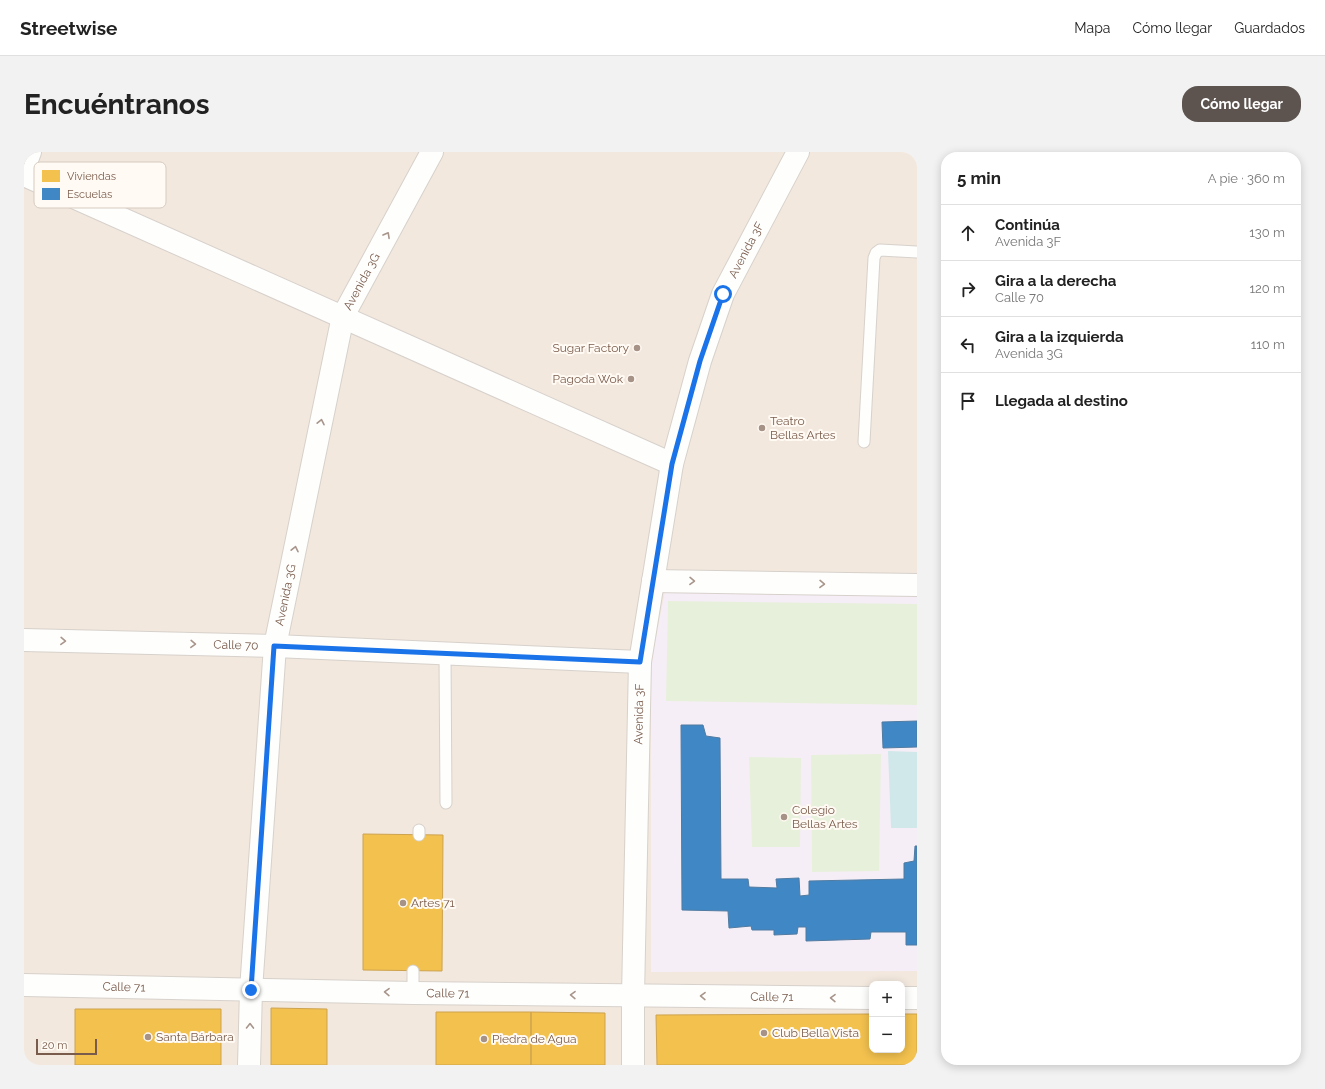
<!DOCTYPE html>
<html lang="es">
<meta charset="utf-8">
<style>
:root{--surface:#fff;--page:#f2f2f2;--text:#222;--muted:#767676;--line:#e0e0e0;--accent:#5d544f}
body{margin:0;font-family:Raleway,sans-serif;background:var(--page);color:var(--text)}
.controls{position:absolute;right:12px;bottom:12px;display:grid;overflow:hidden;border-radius:8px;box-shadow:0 2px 10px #0003}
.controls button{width:36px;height:36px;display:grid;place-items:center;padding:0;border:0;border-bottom:1px solid var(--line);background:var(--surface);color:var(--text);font:20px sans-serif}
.scale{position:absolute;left:12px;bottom:10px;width:61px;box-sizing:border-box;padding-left:4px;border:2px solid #7a5c4d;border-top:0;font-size:11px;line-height:14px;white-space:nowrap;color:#7a5c4d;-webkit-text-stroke:3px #fffaf3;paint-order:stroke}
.stop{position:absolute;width:12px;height:12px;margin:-9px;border:3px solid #1a73e8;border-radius:50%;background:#fff}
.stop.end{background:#1a73e8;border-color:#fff;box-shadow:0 1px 4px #0008}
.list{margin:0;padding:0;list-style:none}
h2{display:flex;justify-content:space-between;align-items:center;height:52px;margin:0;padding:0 16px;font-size:17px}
h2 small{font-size:13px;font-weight:400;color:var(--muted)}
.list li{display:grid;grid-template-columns:26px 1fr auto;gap:12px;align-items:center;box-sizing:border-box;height:56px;padding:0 16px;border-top:1px solid var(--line)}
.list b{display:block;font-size:15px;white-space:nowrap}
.list p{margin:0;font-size:13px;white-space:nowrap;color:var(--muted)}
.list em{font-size:13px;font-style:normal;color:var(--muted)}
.icon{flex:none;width:22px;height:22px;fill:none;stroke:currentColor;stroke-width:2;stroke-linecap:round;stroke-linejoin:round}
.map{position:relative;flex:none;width:893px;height:913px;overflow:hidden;border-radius:16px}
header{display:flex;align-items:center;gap:24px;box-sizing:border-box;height:56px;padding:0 20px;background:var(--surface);border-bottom:1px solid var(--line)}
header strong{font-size:19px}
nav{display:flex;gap:22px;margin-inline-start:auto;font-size:14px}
.intro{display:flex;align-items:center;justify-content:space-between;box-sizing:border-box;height:96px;padding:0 24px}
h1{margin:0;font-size:28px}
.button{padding:10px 18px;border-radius:16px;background:var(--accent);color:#fff;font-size:14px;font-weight:700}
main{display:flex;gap:24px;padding:0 24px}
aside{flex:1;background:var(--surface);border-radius:16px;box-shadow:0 2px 10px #0003}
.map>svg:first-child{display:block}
</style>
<header>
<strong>Streetwise</strong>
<nav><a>Mapa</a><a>Cómo llegar</a><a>Guardados</a></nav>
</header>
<div class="intro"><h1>Encuéntranos</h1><a class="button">Cómo llegar</a></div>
<main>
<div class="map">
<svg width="893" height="913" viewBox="0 0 893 913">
<rect width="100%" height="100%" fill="#f9f5f0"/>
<path fill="#f2e8de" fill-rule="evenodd" d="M0 0H893V913H0ZM848 832H878V898H848Z"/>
<path fill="#f6eef6" d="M641 439 893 443V819L627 820V512Z"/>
<path fill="#e7f0db" d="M644 449 893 452V553L642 549Z
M857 602 855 719 788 720 787 603Z
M725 605 777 606 776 695H728Z"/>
<path fill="#d0e8ea" d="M864 599 893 600V676H867Z"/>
<path fill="#f2c14e" stroke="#cea34e" d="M339 682 419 683 418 819 339 818Z
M247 856 303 857V913H247Z
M51 857H197V913H51Z
M412 860H507V913H412Z
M507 860 581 861V913H507Z
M848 862V898H878V862H893V913H633L632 863Z"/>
<path fill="#3f88c5" stroke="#517ba1" d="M893 569V595L859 596 858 570Z
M657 573H679L682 584 696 586 697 727H724L725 735 753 736 752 727 775 726 776 744 785 743V729L880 727V711L890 709 891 694H893V793H882V780H847L846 787 782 789V775H774L773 782 750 783V778H728L727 774 705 776 704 759 658 758Z"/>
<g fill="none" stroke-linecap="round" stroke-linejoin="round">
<g stroke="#d7d1cb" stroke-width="13">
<path id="service" d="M840 290 850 106 852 101 856 98 893 100
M421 502 422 651
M395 678V683
M389 841V819"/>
</g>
<g stroke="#d7d1cb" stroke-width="24">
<g id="minor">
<path d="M0 16 6 0"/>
<path d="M0 23 648 312"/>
<path d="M629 429 893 433"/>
<path id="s1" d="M0 488 251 494 616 510"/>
<path id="s2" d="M0 833 389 841 848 846"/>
<path d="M878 846H893"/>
<path id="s3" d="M225 913 227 838 251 494 319 164 408 0"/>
<path id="s4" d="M609 913V844L616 510 648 312 676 209 699 142 774 0"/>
</g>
</g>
<use href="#service" stroke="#fefefd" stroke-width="11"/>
<use href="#minor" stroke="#fefefd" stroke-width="22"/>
</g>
<defs><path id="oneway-chevron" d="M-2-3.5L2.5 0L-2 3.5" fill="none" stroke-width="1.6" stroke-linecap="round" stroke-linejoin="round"/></defs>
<g stroke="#a8958b">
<use href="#oneway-chevron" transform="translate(363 83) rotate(-61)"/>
<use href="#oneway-chevron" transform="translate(297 270) rotate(-78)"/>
<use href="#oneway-chevron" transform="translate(271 397) rotate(-78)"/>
<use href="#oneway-chevron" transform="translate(668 429) rotate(1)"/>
<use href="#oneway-chevron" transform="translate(798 432) rotate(1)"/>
<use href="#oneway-chevron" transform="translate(39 489) rotate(2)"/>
<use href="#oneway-chevron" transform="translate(169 492) rotate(2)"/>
<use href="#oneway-chevron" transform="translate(363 840) rotate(-179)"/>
<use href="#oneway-chevron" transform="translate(549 843) rotate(-179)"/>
<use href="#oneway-chevron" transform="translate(679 844) rotate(-179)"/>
<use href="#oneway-chevron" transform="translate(809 846) rotate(-179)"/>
<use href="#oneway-chevron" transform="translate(226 874) rotate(-89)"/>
</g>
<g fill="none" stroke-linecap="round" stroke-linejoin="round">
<path stroke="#1a73e8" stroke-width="5" d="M227 838 250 494 616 510 648 312 676 209 699 142"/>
</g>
<g fill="#a69286" stroke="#fffaf3" stroke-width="1.5">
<circle cx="613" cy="196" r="4"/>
<circle cx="607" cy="227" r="4"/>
<circle cx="738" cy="276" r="4"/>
<circle cx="760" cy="665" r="4"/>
<circle cx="379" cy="751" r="4"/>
<circle cx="740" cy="881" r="4"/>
<circle cx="124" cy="885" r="4"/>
<circle cx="460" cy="887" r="4"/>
</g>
<g text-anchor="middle" stroke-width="4" stroke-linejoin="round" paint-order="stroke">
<g font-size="12" fill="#7a5c4d" stroke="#fffaf3">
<text dy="4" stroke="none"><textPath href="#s4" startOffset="831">Avenida 3F</textPath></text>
<text dy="4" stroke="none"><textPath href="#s3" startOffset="796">Avenida 3G</textPath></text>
<text dy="4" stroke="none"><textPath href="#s3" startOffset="472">Avenida 3G</textPath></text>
<text dy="4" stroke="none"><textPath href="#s1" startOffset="212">Calle 70</textPath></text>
<text dy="4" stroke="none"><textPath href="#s4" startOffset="351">Avenida 3F</textPath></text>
<text dy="4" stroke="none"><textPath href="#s2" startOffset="100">Calle 71</textPath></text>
<text dy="4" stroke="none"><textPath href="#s2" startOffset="424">Calle 71</textPath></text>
<text dy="4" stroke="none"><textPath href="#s2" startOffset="748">Calle 71</textPath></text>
</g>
<g font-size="12" fill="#7a5c4d" stroke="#fffaf3" text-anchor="start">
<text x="605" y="200" text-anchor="end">Sugar Factory</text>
<text x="599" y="231" text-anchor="end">Pagoda Wok</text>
<text x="746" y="273">Teatro<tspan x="746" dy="14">Bellas Artes</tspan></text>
<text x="768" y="662">Colegio<tspan x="768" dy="14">Bellas Artes</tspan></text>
<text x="387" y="755">Artes 71</text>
<text x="748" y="885">Club Bella Vista</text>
<text x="132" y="889">Santa Bárbara</text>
<text x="468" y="891">Piedra de Agua</text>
</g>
</g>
<rect x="10" y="10" width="132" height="46" rx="6" fill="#fffaf3" stroke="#d7cbc1" stroke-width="1"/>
<rect x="18" y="18" width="18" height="12" fill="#f2c14e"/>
<rect x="18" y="36" width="18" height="12" fill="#3f88c5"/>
<g font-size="11" fill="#7a5c4d">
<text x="43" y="28">Viviendas</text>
<text x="43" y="46">Escuelas</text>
</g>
</svg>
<div class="controls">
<button>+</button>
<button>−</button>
</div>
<div class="scale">20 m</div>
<div class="stop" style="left:699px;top:142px"></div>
<div class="stop end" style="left:227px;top:838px"></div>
</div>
<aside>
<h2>5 min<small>A pie · 360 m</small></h2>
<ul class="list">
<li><svg class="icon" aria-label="ahead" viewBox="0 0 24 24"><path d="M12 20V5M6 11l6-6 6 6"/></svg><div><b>Continúa</b><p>Avenida 3F</p></div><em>130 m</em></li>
<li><svg class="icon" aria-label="right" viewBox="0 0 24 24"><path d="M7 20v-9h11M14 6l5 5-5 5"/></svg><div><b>Gira a la derecha</b><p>Calle 70</p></div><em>120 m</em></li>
<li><svg class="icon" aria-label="left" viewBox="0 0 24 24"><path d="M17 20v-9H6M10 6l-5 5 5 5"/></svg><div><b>Gira a la izquierda</b><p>Avenida 3G</p></div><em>110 m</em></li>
<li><svg class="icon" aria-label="arrive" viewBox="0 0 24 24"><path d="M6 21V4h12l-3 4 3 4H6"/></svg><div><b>Llegada al destino</b></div></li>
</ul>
</aside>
</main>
